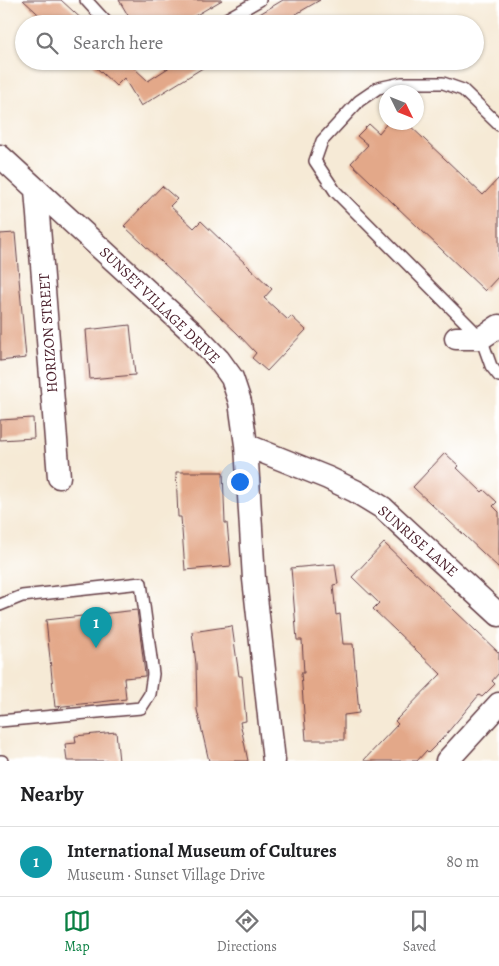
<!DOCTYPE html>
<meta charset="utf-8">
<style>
:root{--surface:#fff;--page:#f6f6f6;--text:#202124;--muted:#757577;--line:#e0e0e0;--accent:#0b8043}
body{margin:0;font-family:Alegreya,serif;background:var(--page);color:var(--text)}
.compass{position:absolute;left:379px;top:85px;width:45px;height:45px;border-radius:50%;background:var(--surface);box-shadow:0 1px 4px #0004;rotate:133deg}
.you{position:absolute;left:239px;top:481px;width:18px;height:18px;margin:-12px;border:4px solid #fff;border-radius:50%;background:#1a73e8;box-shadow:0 0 0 8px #1a73e833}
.badge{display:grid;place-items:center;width:32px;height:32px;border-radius:50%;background:var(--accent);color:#fff;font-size:16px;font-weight:700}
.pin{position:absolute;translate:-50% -41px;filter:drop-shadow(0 1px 2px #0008)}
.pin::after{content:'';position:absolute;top:26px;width:18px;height:15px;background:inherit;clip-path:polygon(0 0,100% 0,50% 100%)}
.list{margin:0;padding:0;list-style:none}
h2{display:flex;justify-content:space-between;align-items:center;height:65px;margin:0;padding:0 20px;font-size:21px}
h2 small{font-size:16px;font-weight:400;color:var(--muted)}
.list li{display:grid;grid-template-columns:32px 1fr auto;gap:15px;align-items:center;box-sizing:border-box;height:70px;padding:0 20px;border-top:1px solid var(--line)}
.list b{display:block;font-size:19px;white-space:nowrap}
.list p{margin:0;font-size:16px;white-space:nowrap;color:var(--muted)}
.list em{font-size:16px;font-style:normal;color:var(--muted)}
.icon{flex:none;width:28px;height:28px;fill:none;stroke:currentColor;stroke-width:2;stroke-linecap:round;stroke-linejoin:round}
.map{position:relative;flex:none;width:499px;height:761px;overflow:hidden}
.search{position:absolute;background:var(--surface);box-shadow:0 1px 4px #0004;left:15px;right:15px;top:15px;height:55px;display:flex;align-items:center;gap:12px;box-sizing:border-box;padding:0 18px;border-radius:28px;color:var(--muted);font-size:19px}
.sheet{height:135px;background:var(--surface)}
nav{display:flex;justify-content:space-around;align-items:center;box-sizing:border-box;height:70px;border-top:1px solid var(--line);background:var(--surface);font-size:14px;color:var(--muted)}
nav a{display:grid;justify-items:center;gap:2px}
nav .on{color:var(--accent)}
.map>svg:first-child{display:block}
</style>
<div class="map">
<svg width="499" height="761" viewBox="0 0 499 761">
<rect width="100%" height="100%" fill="#fff"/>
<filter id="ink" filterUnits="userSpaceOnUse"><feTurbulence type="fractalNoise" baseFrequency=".02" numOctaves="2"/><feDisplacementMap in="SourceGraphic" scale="10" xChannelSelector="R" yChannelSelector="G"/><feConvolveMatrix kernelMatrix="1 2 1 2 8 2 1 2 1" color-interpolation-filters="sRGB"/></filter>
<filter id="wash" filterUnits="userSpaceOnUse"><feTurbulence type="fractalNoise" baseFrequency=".0096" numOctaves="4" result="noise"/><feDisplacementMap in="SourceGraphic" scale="20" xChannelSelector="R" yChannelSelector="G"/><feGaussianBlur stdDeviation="1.12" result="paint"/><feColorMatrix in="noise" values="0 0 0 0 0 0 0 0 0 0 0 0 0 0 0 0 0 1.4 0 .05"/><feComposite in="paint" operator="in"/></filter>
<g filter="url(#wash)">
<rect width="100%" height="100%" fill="#f6ead6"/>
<g id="blocks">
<path fill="#e3a889" d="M23 0H61L87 24H49Z
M119 0H222L181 24H133Z
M283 0H320L279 24H243Z
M89 61H140L134 68 148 81 179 61H214L141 106 124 78 116 86Z
M388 122H406L483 195 499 178V276L485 291 351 163 368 145 357 136 369 124 379 133Z
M162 186 177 199 170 206 194 228 201 221 272 289 264 298 288 320 291 316 306 330 267 371 252 358 256 353 237 333 124 226Z
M15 233 26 358 0 361V234Z
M130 325 135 375 90 379 86 330Z
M33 418 34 438 0 440V420Z
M445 453 459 466 457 468 482 492 484 490 497 502 493 506 499 512V568L413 487Z
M176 472H223L225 523H227L231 566 185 570 181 517H178Z
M384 543 499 653V673L492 681 495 684 482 697 479 695 442 739 428 753 426 751 417 761H363L398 724 395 721 441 674 373 609 379 603 352 577Z
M335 564 338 584 333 585 336 615 340 614 343 644H353L359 713 344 715V740H306L301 673H304L302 640H297L291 568Z
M137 610 145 674V676L124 678 126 699 55 707 46 620Z
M232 626 239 676H242L246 721 240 722 248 761H209L197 710 196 664 192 632Z
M116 732 119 761H67L65 744 76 743 75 736Z"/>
</g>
</g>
<g filter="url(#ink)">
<use href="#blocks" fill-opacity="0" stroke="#643d45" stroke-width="1"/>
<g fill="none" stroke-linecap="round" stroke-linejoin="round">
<g stroke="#643d45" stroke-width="14">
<path id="service" d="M86 0 108 24
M217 24 260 0
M499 125 463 90 443 83H402L378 88 359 101 322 141 315 161 335 191 481 338 491 366 499 376
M0 605 22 596 141 583 153 674 150 694 141 708 0 721
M0 761H2"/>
</g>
<g stroke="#643d45" stroke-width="25">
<path id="minor" d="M0 156 192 332 219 360 232 378 240 402 246 445 254 579 274 761
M36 190 59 477
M456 338H481L499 326
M246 445 328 478 355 491 383 508 499 615
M447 761 499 704"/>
</g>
<use href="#service" stroke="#fff" stroke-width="11"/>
<use href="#minor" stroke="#fff" stroke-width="22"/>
</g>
</g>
<g text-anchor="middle" stroke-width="4.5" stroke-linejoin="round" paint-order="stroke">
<g font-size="15" fill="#4a1f2b" stroke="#fff">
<text transform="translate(160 305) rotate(44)" y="5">SUNSET VILLAGE DRIVE</text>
<text transform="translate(48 333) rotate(-94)" y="5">HORIZON STREET</text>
<text transform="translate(418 541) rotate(41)" y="5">SUNRISE LANE</text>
</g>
</g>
</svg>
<svg class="compass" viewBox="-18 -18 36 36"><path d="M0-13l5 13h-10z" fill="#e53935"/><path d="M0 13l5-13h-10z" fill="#757577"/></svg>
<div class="you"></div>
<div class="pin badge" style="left:96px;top:648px;background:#0f9aa8">1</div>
<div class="search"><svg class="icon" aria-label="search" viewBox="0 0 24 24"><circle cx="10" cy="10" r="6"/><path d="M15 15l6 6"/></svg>Search here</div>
</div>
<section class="sheet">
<h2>Nearby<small></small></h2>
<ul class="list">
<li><span class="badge" style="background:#0f9aa8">1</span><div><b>International Museum of Cultures</b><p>Museum · Sunset Village Drive</p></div><em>80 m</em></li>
</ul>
</section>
<nav>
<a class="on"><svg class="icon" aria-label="map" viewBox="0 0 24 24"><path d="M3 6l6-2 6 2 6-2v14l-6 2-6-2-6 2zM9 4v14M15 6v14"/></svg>Map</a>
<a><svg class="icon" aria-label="directions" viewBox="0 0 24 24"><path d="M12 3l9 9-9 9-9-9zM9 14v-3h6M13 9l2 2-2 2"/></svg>Directions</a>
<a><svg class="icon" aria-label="saved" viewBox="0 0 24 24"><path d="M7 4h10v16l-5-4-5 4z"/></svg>Saved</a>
</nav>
